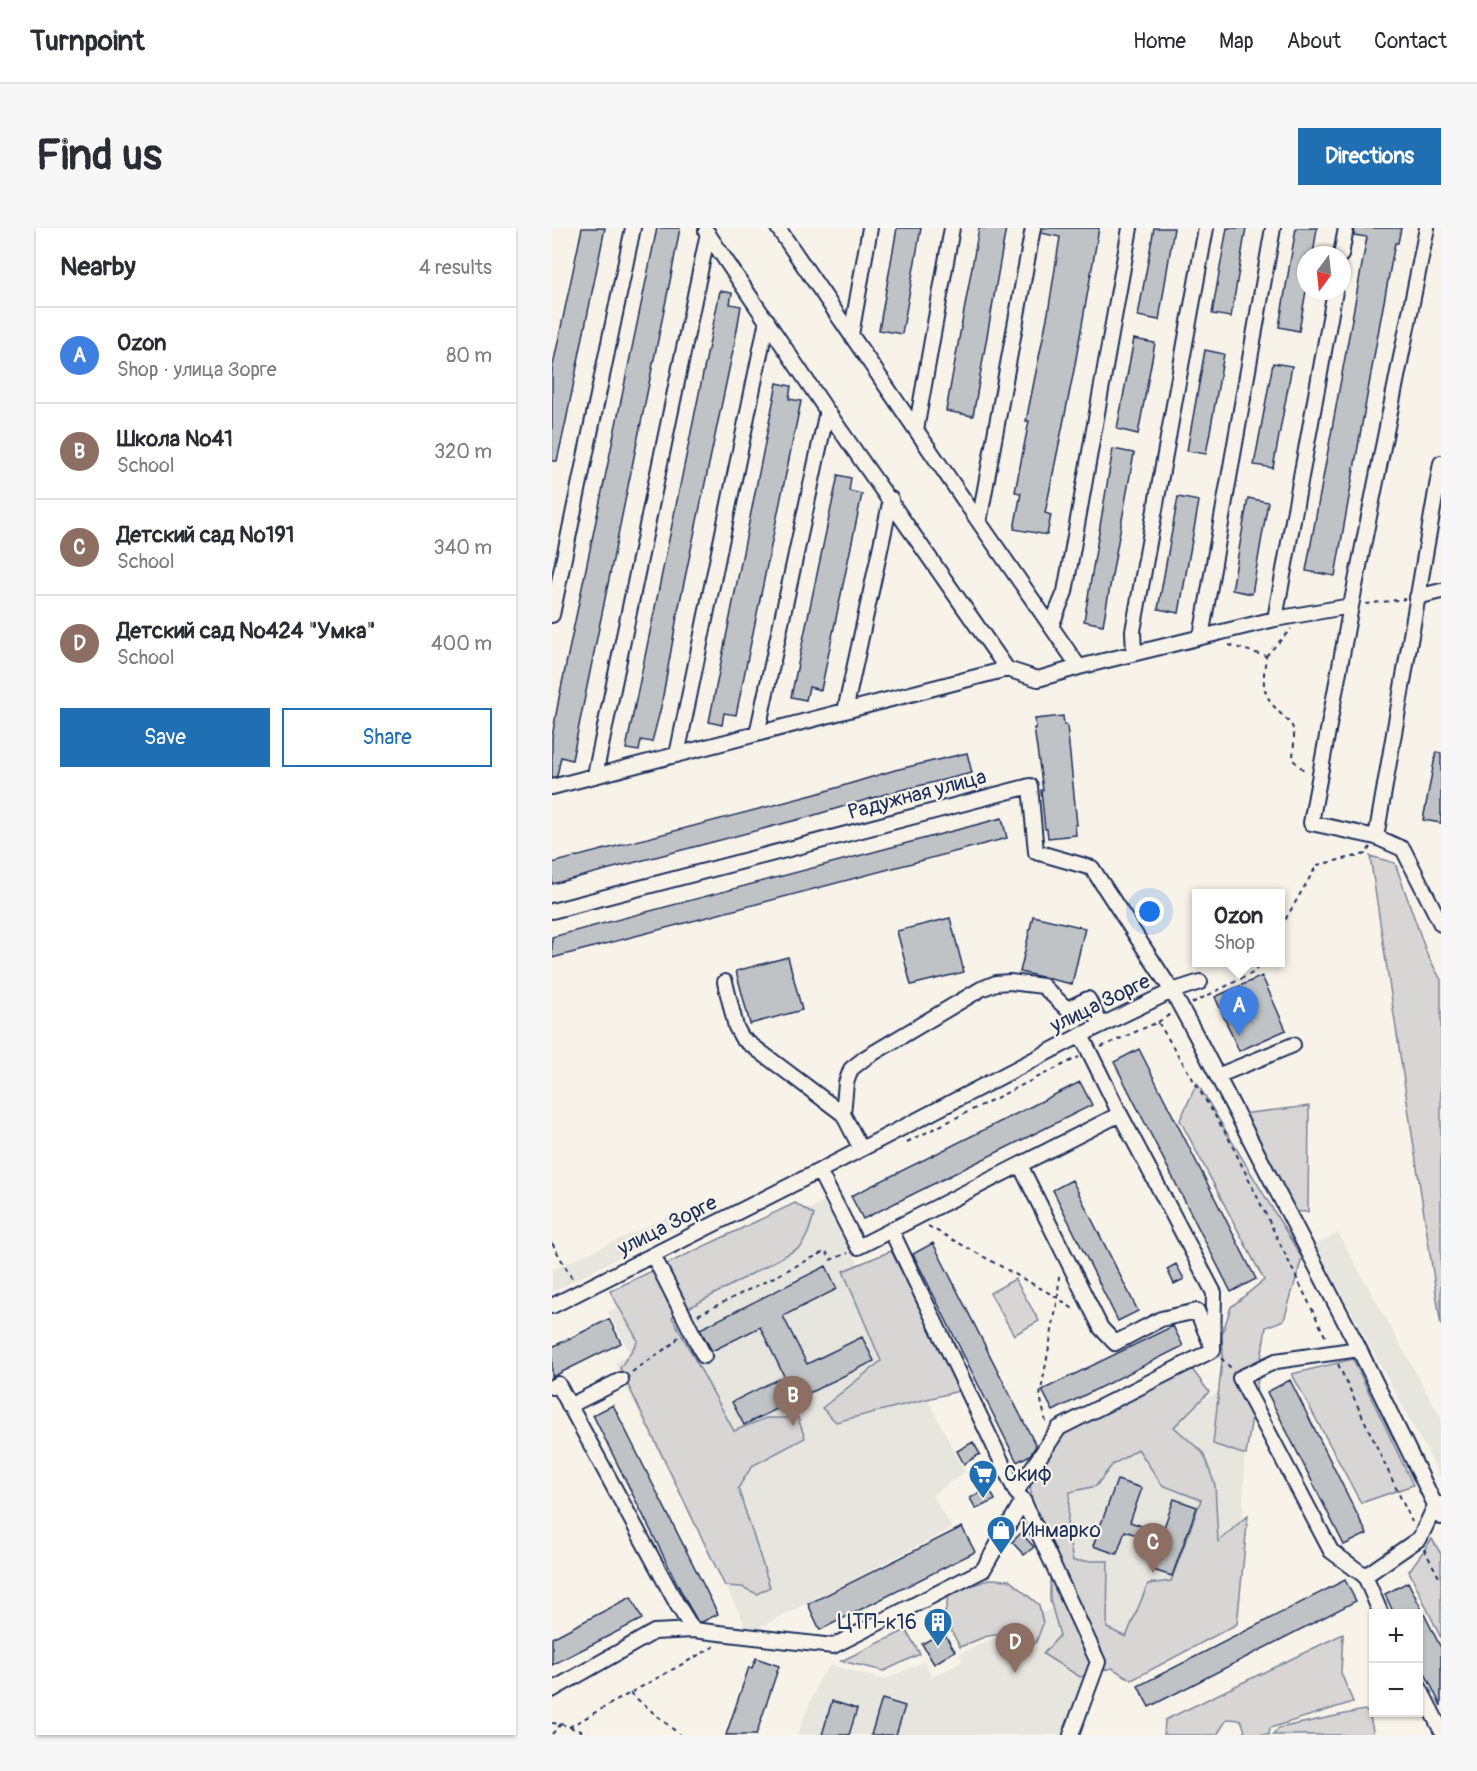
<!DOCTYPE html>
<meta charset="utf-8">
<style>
:root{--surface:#fff;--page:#f7f7f7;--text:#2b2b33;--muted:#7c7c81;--line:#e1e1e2;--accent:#1f6fb2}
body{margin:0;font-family:Pangolin,sans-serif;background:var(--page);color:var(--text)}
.controls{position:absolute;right:18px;bottom:18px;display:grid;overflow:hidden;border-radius:0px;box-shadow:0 2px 4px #0004}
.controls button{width:54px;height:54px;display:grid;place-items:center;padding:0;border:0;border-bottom:2px solid var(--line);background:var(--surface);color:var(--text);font:30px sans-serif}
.compass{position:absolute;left:745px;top:18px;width:54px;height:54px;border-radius:50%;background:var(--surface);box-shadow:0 2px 4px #0004;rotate:195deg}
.you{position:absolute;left:598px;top:684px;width:21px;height:21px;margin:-15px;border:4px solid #fff;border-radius:50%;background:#1a73e8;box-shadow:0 0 0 9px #1a73e833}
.badge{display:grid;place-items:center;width:39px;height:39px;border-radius:50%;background:var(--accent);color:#fff;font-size:20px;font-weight:700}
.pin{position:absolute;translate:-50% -50px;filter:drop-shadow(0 2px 3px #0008)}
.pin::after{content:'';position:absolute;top:32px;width:21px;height:18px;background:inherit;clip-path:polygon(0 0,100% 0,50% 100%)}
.popup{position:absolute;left:640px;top:661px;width:93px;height:78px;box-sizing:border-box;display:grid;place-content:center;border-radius:0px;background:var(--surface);filter:drop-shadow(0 2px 4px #0005);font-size:20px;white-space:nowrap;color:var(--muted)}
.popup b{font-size:22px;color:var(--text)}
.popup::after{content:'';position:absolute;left:50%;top:100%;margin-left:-12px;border:12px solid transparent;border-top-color:var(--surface)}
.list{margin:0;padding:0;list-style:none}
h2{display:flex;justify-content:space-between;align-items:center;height:78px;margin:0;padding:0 24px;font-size:26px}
h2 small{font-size:20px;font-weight:400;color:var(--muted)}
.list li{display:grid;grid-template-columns:39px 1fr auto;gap:18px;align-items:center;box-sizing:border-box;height:96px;padding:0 24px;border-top:2px solid var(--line)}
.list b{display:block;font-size:22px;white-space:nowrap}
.list p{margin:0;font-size:20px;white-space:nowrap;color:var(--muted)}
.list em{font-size:20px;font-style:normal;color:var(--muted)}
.actions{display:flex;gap:12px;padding:18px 24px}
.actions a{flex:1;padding:14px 0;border:2px solid var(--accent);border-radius:0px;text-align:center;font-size:21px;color:var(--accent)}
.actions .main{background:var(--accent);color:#fff}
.map{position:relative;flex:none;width:889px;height:1507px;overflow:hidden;border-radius:0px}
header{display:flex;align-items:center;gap:36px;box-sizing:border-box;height:84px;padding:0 30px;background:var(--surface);border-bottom:2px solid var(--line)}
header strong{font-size:28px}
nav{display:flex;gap:33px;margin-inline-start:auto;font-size:21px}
.intro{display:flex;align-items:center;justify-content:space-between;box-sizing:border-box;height:144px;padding:0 36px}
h1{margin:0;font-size:42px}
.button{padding:15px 27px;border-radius:0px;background:var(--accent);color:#fff;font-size:21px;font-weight:700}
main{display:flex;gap:36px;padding:0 36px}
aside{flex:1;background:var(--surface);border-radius:0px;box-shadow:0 2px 4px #0004}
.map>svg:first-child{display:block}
</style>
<header>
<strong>Turnpoint</strong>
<nav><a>Home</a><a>Map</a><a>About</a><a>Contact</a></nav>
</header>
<div class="intro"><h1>Find us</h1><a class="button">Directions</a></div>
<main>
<aside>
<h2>Nearby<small>4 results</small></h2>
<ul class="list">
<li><span class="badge" style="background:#3f7fe0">A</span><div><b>Ozon</b><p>Shop · улица Зорге</p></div><em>80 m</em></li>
<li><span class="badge" style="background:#8d6e63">B</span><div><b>Школа №41</b><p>School</p></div><em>320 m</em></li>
<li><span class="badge" style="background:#8d6e63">C</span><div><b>Детский сад №191</b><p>School</p></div><em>340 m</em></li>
<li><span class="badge" style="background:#8d6e63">D</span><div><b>Детский сад №424 &quot;Умка&quot;</b><p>School</p></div><em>400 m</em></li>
</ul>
<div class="actions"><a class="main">Save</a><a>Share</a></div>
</aside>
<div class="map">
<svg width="889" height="1507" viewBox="0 0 889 1507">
<rect width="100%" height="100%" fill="#f7f3e8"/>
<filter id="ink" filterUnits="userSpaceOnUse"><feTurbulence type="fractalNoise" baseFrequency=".0167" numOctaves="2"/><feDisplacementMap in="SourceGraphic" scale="12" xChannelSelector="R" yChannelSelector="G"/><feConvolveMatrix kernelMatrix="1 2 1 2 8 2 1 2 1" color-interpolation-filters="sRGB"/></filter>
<g filter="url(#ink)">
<path fill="#e6e5de" d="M274 973 413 1244 380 1267 400 1300 197 1405 62 1135 78 1125 56 1084Z
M118 988 126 999 0 1064V1042Z
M786 1005 889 1190V1249L763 1017Z
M678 1158 693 1208 688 1391 566 1448 490 1299 496 1253Z
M506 1377 538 1440 517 1507H245L268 1450 279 1437 332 1452 373 1433 380 1449 410 1434 408 1426Z"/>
<path fill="#d7d6d4" stroke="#798299" stroke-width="1.5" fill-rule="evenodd" d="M818 628 843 635 875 726 889 752V1098Z
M645 855 750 1030 732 1092 714 1099 694 1227 661 1216 671 1123 670 1106 679 1079 712 1052 628 892Z
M757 878 756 984 732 983 690 886Z
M243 975 262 987 256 1005 249 1019 120 1089 182 1203 214 1190H246L253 1210 200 1238 186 1260 218 1359 205 1366 190 1359 173 1358 68 1140 86 1113 58 1063Z
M339 1023 411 1162 284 1194 270 1180 329 1133 291 1043Z
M463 1051 487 1093 462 1107 438 1065Z
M801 1131 861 1257 809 1275 740 1146Z
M634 1133 657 1164 622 1199 651 1225 663 1257 666 1314 696 1287 685 1396 580 1452 560 1440 528 1449 491 1426 508 1407 498 1372V1345L487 1311 478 1259 514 1189ZM586 1221 610 1257 649 1272 619 1353 596 1356 574 1409 555 1400 556 1333H521L515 1300 518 1264 544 1258 560 1237Z
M880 1311 889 1326V1410L857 1343Z
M438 1351 457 1352 487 1377 491 1396 484 1414 469 1425C448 1396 437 1408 408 1419L392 1389 397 1366Z
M354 1402 368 1426 332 1443 289 1433Z
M791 1406 789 1445 801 1474 718 1500 717 1507H688L693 1503 689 1492 675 1491 665 1507H612L613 1492Z
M812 1482 817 1485 822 1507H721L727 1500Z"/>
<path fill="#c0c3c5" stroke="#1b2f5e" stroke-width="1.5" d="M30 0H53L14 193 5 233H0V142Z
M105 0H128L119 48 20 532 9 529 5 548 0 550V509L7 470Z
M345 0H369L350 106 327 102Z
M427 0H454L421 188 394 183Z
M490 0H547L522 142 493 285 499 287 495 307 462 301 469 265 463 264 477 193H474L496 85 508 9 489 5Z
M602 0H622L607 92 586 88Z
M675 0H694L679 89 660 86Z
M744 0H765L761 27H754V63L747 103 727 99Z
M803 0H849L846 15H843L828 95 783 348 754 343 815 9 802 7Z
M168 63 180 65 178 76 189 78 183 113 126 383 109 479 100 514 89 512 87 523 74 521Z
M582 111 603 115 586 206 565 201Z
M653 122 672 126 654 226 635 223Z
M721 135 740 138 721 240 702 237Z
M225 155 239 158 237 171 249 173 184 487 172 485 170 497 157 494Z
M561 221 582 225 551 397 532 393Z
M286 247 299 250 297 263 310 266 269 462 257 459 254 472 239 469Z
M626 269 647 273 627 385 606 381Z
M696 270 716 274 700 366 680 362Z
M511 488 512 497H515L525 597H523L524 607 496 610 495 601H493L489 562H491L482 500H484L483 491Z
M884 524 889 525V595L871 592Z
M415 525 420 545 337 565 256 589 0 656V635L264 566 343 542Z
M450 590 455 610 0 730V709Z
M481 688 533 700 520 756 468 744Z
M398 690 412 744 359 757 345 703Z
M236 729 250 782 198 796 184 743Z
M710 748 734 802 687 823 663 769Z
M587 821 704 1051 679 1064 562 834Z
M528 854 540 877 311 991 299 968Z
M520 952 586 1083 566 1093 501 962Z
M381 1015 484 1218 478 1227 465 1234 361 1026Z
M624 1036 632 1051 622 1056 615 1041Z
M274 1038 285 1061 231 1088 255 1136 310 1109 322 1133 192 1197 180 1174 232 1148 208 1099 160 1123 148 1101Z
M57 1091 69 1115 0 1149V1119Z
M621 1098 631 1118 501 1183 490 1162Z
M738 1152 815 1306 792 1317 715 1164Z
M61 1177 166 1386 150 1394H146L135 1375 41 1187Z
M421 1214 428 1226 412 1236 405 1223Z
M565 1252 590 1260 578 1294 610 1305 622 1271 645 1279 620 1348 598 1341 607 1315 573 1303 565 1326 541 1318Z
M437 1260 443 1272 424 1281 418 1270Z
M410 1299 423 1324 268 1402 256 1376Z
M469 1305 482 1319 472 1327 460 1314Z
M793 1352 804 1373 597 1479 586 1458Z
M856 1354 889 1420V1478L867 1433V1386H842L833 1366Z
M79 1369 90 1391 0 1437V1410Z
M391 1404 403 1423 382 1436 370 1416Z
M204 1430 227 1438 204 1507H174L197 1439 200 1440Z
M330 1471 353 1478 344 1507H319Z
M280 1473 305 1481 297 1507H270Z"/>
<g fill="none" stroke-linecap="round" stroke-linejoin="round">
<g stroke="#1b2f5e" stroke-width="18">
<path id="minor" d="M226 0 427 294
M481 0 427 294 527 439 723 391 799 378
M875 0 799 378 759 595 824 609 851 621 889 696
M154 3 275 183 455 441
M789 27 794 0
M299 107 318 0
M364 202 400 0
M865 369 889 363
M0 387 81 0
M723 391 783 63
M499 398 513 364 578 0
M649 409 721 0
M582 425 581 403 654 0
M293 483 339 271
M205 506 275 183
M125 527 215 92
M43 547 156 5
M0 559 455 441 486 451 527 439
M824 609 889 235
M0 683 478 558 484 624 540 640 620 763 644 807 807 1121 889 1289
M173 754 184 799 190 810 291 886 309 921
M665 848 741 817
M291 886 294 855 299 841 313 830 429 761 444 755 458 754 491 758 515 781 536 771 549 797
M468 937 549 1100 563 1115 609 1091 645 1083 658 1114
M267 943 306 1019 568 886
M101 1027 152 1128
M0 1078 267 943 529 807 620 763 648 754
M807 1121 724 1133 688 1150 779 1323 813 1348
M0 1159 6 1156 125 1376 141 1402 281 1418 431 1342 471 1272 464 1264 339 1002
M17 1178 69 1152
M464 1264 507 1200 661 1122 662 1065 568 886 529 807
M471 1272 546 1434 519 1507
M829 1386 813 1348 868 1310 883 1278 888 1276
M866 1457 889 1502
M0 1462 102 1404 141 1402"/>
</g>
<path stroke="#1b2f5e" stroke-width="2" stroke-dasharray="4.5 4.5" stroke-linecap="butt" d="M814 376 853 371
M677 417 714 428C711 454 708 464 727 484 732 489 737 493 740 498 744 507 741 522 741 532L754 544
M714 428 739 401
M729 699 765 637 814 626 818 619
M640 775 703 744 708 734
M606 794 619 786
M549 819 606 794 676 909 775 1112
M355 914 527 829
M376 998 506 1070 524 1083
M0 1015 22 1054
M146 1087 274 1023 278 1032 296 1025
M669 1130 680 1141
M786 1136 860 1294
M80 1144 123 1114 127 1107
M494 1194 488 1168 506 1070 507 1047
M872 1321 889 1353
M78 1465 128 1507
M0 1495 9 1496 40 1507
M17 1499 163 1418
M0 1506 9 1496"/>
<use href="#minor" stroke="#f7f3e8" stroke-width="14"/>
</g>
</g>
<defs>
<g id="supermarket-pin" transform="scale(1.5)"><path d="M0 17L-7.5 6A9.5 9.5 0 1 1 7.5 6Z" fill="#1f6fb2" stroke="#f7f3e8"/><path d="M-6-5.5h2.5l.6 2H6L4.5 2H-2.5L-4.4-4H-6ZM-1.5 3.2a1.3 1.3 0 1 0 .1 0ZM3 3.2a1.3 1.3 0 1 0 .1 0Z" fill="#fff"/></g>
<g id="shop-pin" transform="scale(1.5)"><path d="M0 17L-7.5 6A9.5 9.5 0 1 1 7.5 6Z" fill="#1f6fb2" stroke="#f7f3e8"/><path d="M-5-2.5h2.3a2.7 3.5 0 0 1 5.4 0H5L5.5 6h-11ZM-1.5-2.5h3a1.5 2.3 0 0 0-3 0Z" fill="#fff"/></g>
<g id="building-pin" transform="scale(1.5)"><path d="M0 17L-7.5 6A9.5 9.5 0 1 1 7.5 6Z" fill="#1f6fb2" stroke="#f7f3e8"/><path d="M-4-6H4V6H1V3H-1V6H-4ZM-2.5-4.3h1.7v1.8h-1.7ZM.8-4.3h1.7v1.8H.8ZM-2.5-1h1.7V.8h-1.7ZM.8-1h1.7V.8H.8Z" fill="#fff"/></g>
</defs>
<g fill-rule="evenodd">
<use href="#supermarket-pin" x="431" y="1246"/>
<use href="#shop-pin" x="449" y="1302"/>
<use href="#building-pin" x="386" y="1394"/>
</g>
<g text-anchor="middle" stroke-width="4.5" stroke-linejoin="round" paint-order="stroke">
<g font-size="21" fill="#1b2f5e" stroke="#f7f3e8">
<text transform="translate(365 566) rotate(-15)" y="7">Радужная улица</text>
<text transform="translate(548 775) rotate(-26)" y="7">улица Зорге</text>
<text transform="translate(115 997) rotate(-27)" y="7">улица Зорге</text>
</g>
<g font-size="21" fill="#1b2f5e" stroke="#f7f3e8" text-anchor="start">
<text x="452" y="1253">Скиф</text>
<text x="470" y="1309">Инмарко</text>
<text x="365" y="1401" text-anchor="end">ЦТП-к16</text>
</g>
</g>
</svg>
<div class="controls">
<button>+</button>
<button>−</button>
</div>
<svg class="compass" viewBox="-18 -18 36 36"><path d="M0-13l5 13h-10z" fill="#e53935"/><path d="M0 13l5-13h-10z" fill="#7c7c81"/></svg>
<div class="you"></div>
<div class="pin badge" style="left:687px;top:808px;background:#3f7fe0">A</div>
<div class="popup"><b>Ozon</b>Shop</div>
<div class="pin badge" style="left:241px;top:1198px;background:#8d6e63">B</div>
<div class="pin badge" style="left:601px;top:1345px;background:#8d6e63">C</div>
<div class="pin badge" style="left:463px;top:1445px;background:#8d6e63">D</div>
</div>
</main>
